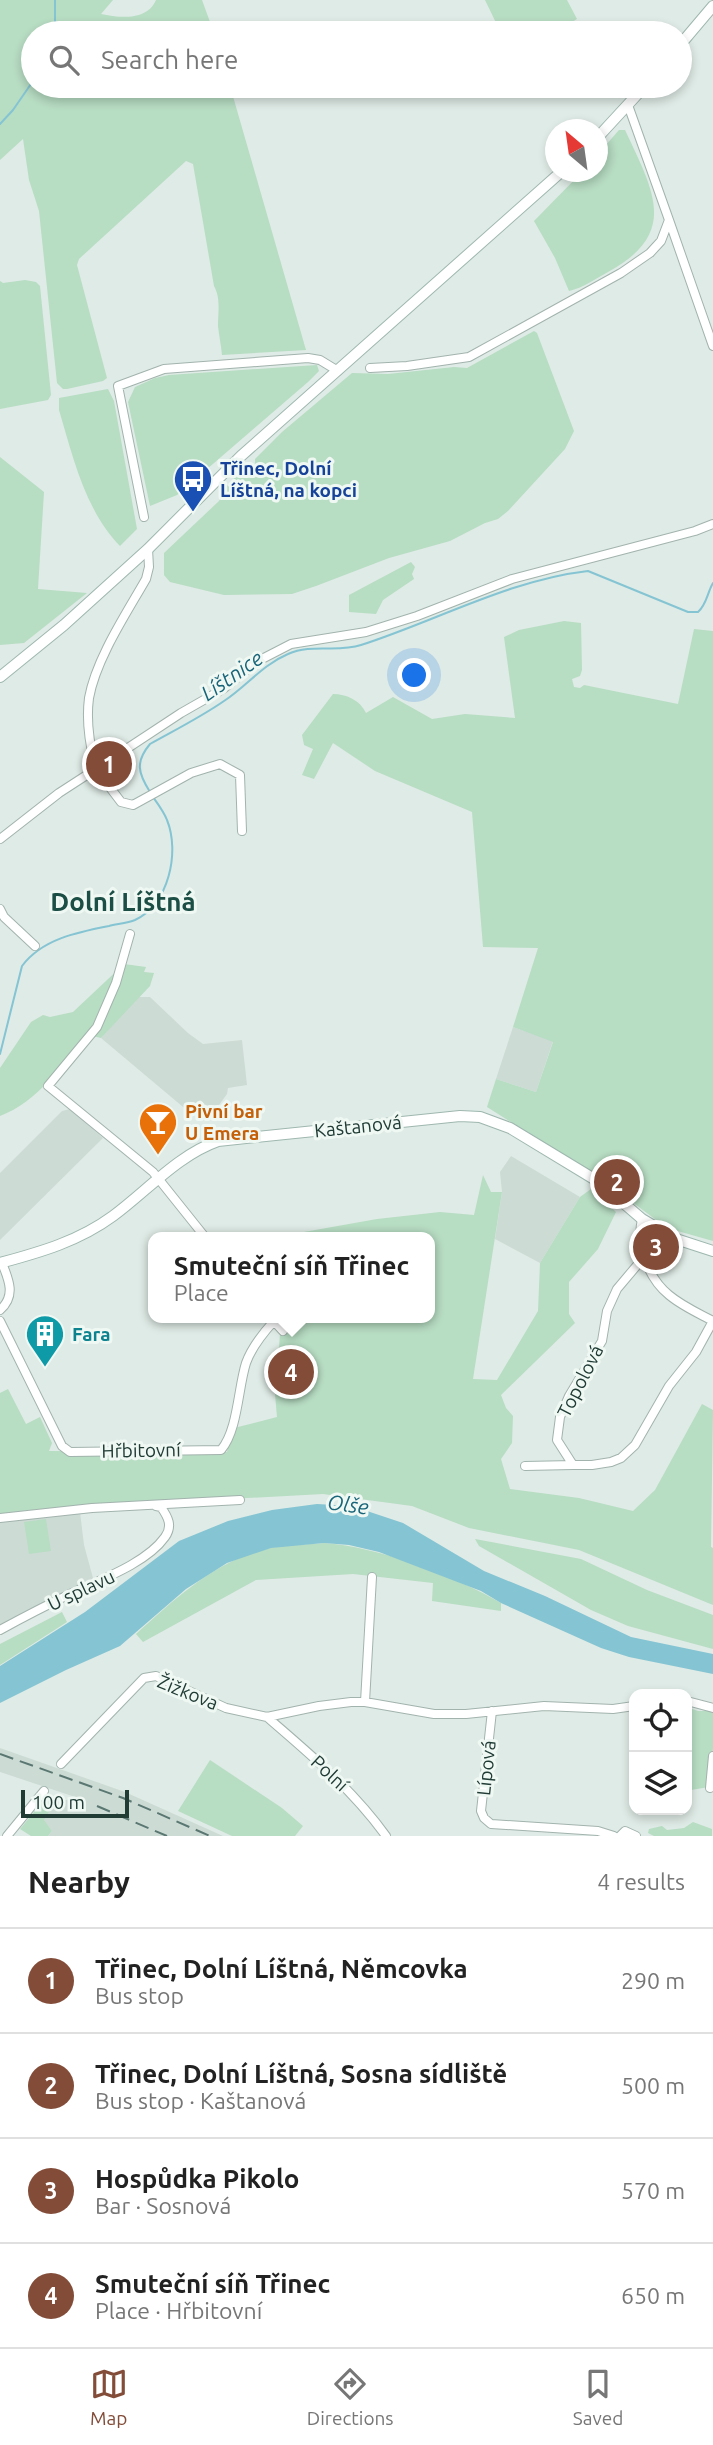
<!DOCTYPE html>
<meta charset="utf-8">
<style>
:root{--surface:#fff;--page:#f6f6f6;--text:#222;--muted:#767676;--line:#e0e0e0;--accent:#824c38}
body{margin:0;font-family:Ubuntu,sans-serif;background:var(--page);color:var(--text)}
.controls{position:absolute;right:21px;bottom:21px;display:grid;overflow:hidden;border-radius:14px;box-shadow:0 4px 10px #0003}
.controls button{width:63px;height:63px;display:grid;place-items:center;padding:0;border:0;border-bottom:2px solid var(--line);background:var(--surface);color:var(--text);font:35px sans-serif}
.compass{position:absolute;left:545px;top:119px;width:63px;height:63px;border-radius:50%;background:var(--surface);box-shadow:0 4px 10px #0003;rotate:331deg}
.scale{position:absolute;left:21px;bottom:18px;width:108px;box-sizing:border-box;padding-left:7px;border:4px solid #203c35;border-top:0;font-size:19px;line-height:24px;white-space:nowrap;color:#203c35;-webkit-text-stroke:5px #f0f8f4;paint-order:stroke}
.you{position:absolute;left:415px;top:676px;width:24px;height:24px;margin:-18px;border:5px solid #fff;border-radius:50%;background:#1a73e8;box-shadow:0 0 0 10px #1a73e833}
.badge{display:grid;place-items:center;width:46px;height:46px;border-radius:50%;background:var(--accent);color:#fff;font-size:23px;font-weight:700}
.pin{position:absolute;translate:-50% -50%;border:4px solid #fff;box-shadow:0 2px 7px #0006}
.popup{position:absolute;left:148px;top:1232px;width:287px;height:91px;box-sizing:border-box;display:grid;place-content:center;border-radius:14px;background:var(--surface);filter:drop-shadow(0 2px 5px #0005);font-size:23px;white-space:nowrap;color:var(--muted)}
.popup b{font-size:26px;color:var(--text)}
.popup::after{content:'';position:absolute;left:50%;top:100%;margin-left:-14px;border:14px solid transparent;border-top-color:var(--surface)}
.list{margin:0;padding:0;list-style:none}
h2{display:flex;justify-content:space-between;align-items:center;height:91px;margin:0;padding:0 28px;font-size:30px}
h2 small{font-size:23px;font-weight:400;color:var(--muted)}
.list li{display:grid;grid-template-columns:46px 1fr auto;gap:21px;align-items:center;box-sizing:border-box;height:105px;padding:0 28px;border-top:2px solid var(--line)}
.list b{display:block;font-size:26px;white-space:nowrap}
.list p{margin:0;font-size:23px;white-space:nowrap;color:var(--muted)}
.list em{font-size:23px;font-style:normal;color:var(--muted)}
.icon{flex:none;width:38px;height:38px;fill:none;stroke:currentColor;stroke-width:2;stroke-linecap:round;stroke-linejoin:round}
.map{position:relative;flex:none;width:713px;height:1836px;overflow:hidden}
.search{position:absolute;background:var(--surface);box-shadow:0 4px 10px #0003;left:21px;right:21px;top:21px;height:77px;display:flex;align-items:center;gap:18px;box-sizing:border-box;padding:0 24px;border-radius:38px;color:var(--muted);font-size:26px}
.sheet{height:511px;background:var(--surface)}
nav{display:flex;justify-content:space-around;align-items:center;box-sizing:border-box;height:98px;border-top:2px solid var(--line);background:var(--surface);font-size:19px;color:var(--muted)}
nav a{display:grid;justify-items:center;gap:4px}
nav .on{color:var(--accent)}
.map>svg:first-child{display:block}
</style>
<div class="map">
<svg width="713" height="1836" viewBox="0 0 713 1836">
<rect width="100%" height="100%" fill="#dfebe6"/>
<path fill="#cddbd5" d="M137 997H150L188 1033 203 1044 242 1040 247 1085 228 1088 227 1094 214 1112 200 1100 189 1112 101 1038Z
M513 1027 553 1041 536 1092 496 1079Z
M70 1109 103 1138 0 1240V1173L62 1111Z
M511 1156 580 1197 540 1263 495 1239 502 1192 500 1172Z
M80 1512 84 1545 93 1578 0 1627V1522Z
M0 1748 125 1792 223 1836H48L52 1831 43 1820 55 1802 78 1798 0 1772Z"/>
<path fill="#b7ddc3" d="M0 0H113L101 14C120 18 147 21 156 0H202L214 33H33V86H230L306 350 222 355C221 345 219 335 218 326 218 311 221 299 214 286L193 164 186 161 79 259 77 265 107 378 103 381 67 389H63L57 383 39 211 29 180 23 139 0 160Z
M485 0H567L577 19 554 33H501Z
M619 130H625C653 190 680 233 608 272 595 279 583 288 569 291L555 258 534 221 582 172H598V154Z
M25 280 36 282 40 286 51 395 48 400 0 409V281L3 283Z
M534 331 537 333 574 431 565 449 508 511 498 519 485 523 450 541 389 558 316 586 292 594 224 595 170 582 164 575V553L219 501 226 487 240 472 255 464V459L282 432 352 373 388 374 454 367 467 368Z
M317 365 319 371 308 382 177 495 150 506 128 402 135 387 155 378 169 375Z
M108 389 114 401 137 529 120 546C85 510 73 457 59 410V398Z
M0 457 44 492 38 589 87 593 24 643 0 645Z
M411 562 415 567 412 574 414 579 383 600 376 614 349 612V595Z
M564 621 581 623 582 670 580 676 572 679 574 687 580 688 584 685 678 704 694 629 713 631V1241L667 1228 601 1179 487 1107 496 1079 536 1092 553 1042 513 1027 538 948 483 947 472 812 375 771 333 743 314 779 302 775 313 749 304 745 302 735 333 694C346 694 360 700 366 713L393 697 432 719 465 714 515 718 504 637 519 630Z
M124 964 146 967 144 972 154 973 150 986 101 1038 88 1035C63 1064 38 1102 0 1116V1068L31 1022 43 1015 50 1017 73 1012Z
M483 1175 491 1192H502L473 1379 497 1380 538 1311 540 1263 580 1197 591 1189 616 1212 598 1249 569 1282V1314L575 1323 501 1395 506 1408 513 1416 512 1443 501 1459 510 1489 579 1498 633 1511 655 1490 702 1404 713 1410 711 1547 713 1548V1605L579 1550 469 1528 412 1506 323 1494 40 1509 0 1514V1393L8 1389 26 1424 40 1417 52 1443 49 1451 227 1452 232 1426 238 1427 277 1417 274 1383 275 1361 278 1360 280 1334 285 1328V1318H429V1237H287V1235L377 1219 440 1212 474 1215Z
M46 1519 51 1551 29 1554 24 1522Z
M475 1539 581 1559 647 1590 713 1615V1649L628 1626 591 1610 479 1546Z
M324 1543C379 1547 453 1575 501 1603V1611L432 1601 433 1583 353 1574 256 1580 143 1642 136 1634C176 1598 216 1560 270 1548 287 1544 306 1545 324 1543Z
M62 1612 67 1622 0 1665V1644Z
M687 1707 698 1711H713V1748L709 1787 691 1790 690 1806 687 1808Z
M210 1760 282 1808 303 1826 295 1836H232L178 1811Z
M50 1799 55 1802 44 1820 52 1831 48 1836H31L20 1829 43 1801Z
M693 1822 712 1829V1836H654L648 1833 649 1829 662 1826 667 1830 684 1828Z"/>
<path fill="#85c4d3" d="M317 1504 352 1506 403 1523 484 1571 545 1596 631 1637 713 1654V1674L629 1657 601 1648 501 1603 481 1591 379 1552 349 1545 324 1543 271 1548 227 1563 186 1589 120 1646 66 1670 0 1703V1666L85 1612 179 1541 228 1521 272 1510Z"/>
<g fill="none" stroke-linecap="round" stroke-linejoin="round">
<path stroke="#85c4d3" stroke-width="2" d="M55 33V0
M0 124 13 110 33 81
M150 792C138 773 135 762 150 744 175 730 201 717 224 701 247 686 262 665 288 654 312 643 337 653 361 645 436 621 509 580 588 571L688 612H698C707 604 707 593 713 583
M0 1054 22 966C42 939 78 932 109 926 117 924 128 923 135 920 169 904 180 852 167 820 164 812 158 804 153 797"/>
<g stroke="#a2b3ad" stroke-width="10">
<path id="street" d="M669 220 713 346
M370 368 407 366 469 357 621 273 650 253 661 241 669 220 628 105
M144 517 118 386 164 369 308 358 320 360 338 371
M148 549 149 567 146 579C126 614 96 659 89 698 86 721 90 747 96 769L181 713 223 689 258 661 291 644 366 632 417 616 512 579 695 531 713 524
M0 839 59 793 96 769 121 802 133 805 191 773 220 764 240 775 242 831
M0 909 4 917 35 946
M130 934 116 983 97 1027 48 1086 153 1172 205 1237
M642 1219C636 1245 648 1278 669 1295 682 1306 698 1313 713 1321
M644 1257 617 1289 607 1311 602 1341 569 1396 560 1417 557 1440 573 1465H592L611 1462 621 1458 635 1445 669 1386 696 1352 713 1321
M0 1310C16 1296 9 1280 2 1263
M271 1318 283 1331
M0 1321 62 1446 70 1452 221 1450C238 1430 238 1388 246 1363 251 1349 264 1332 274 1321
M525 1466 573 1465
M0 1518 92 1508 240 1500
M0 1630C22 1618 45 1606 68 1595 97 1581 146 1564 165 1537 173 1526 168 1517 161 1507L156 1506
M687 1701 713 1708
M365 1702 372 1577
M492 1711 481 1811 484 1818 491 1824 598 1831 614 1836
M267 1717C310 1754 353 1790 386 1836
M61 1764 144 1678 156 1676 226 1708 267 1717 319 1706 351 1702H365L434 1714H466L544 1706 613 1709 634 1706
M710 1788 713 1756
M7 1836 44 1791
M620 1836 625 1831 636 1836"/>
</g>
<g stroke="#9eb7af" stroke-width="12">
<path id="secondary" d="M680 45 713 6
M598 137 645 86
M0 677 64 625 148 549 241 456 561 172
M0 1263C41 1252 79 1241 113 1216 147 1191 178 1155 218 1141L460 1116 480 1117 510 1128 599 1182 642 1219 676 1239 713 1251"/>
</g>
<use href="#street" stroke="#fff" stroke-width="8"/>
<use href="#secondary" stroke="#fff" stroke-width="10"/>
<path stroke="#5a7771" stroke-width="2" stroke-dasharray="14 7" stroke-linecap="butt" d="M0 1754 123 1798 210 1836
M97 1806 167 1836"/>
</g>
<defs>
<g id="bus-pin" transform="scale(2.0125)"><path d="M0 17L-7.5 6A9.5 9.5 0 1 1 7.5 6Z" fill="#1a4fb4" stroke="#f0f8f4"/><path d="M-5-6H5V4H4V6H2V4H-2V6H-4V4H-5ZM-3.5-4V0h7V-4ZM-3.5 1.2v1.5H-2V1.2ZM2 1.2v1.5H3.5V1.2Z" fill="#fff"/></g>
<g id="bar-pin" transform="scale(2.0125)"><path d="M0 17L-7.5 6A9.5 9.5 0 1 1 7.5 6Z" fill="#e8710a" stroke="#f0f8f4"/><path d="M-6-5H6L.8 .8V4.5H3.5V6h-7V4.5H-.8V.8Z" fill="#fff"/></g>
<g id="building-pin" transform="scale(2.0125)"><path d="M0 17L-7.5 6A9.5 9.5 0 1 1 7.5 6Z" fill="#0f9aa8" stroke="#f0f8f4"/><path d="M-4-6H4V6H1V3H-1V6H-4ZM-2.5-4.3h1.7v1.8h-1.7ZM.8-4.3h1.7v1.8H.8ZM-2.5-1h1.7V.8h-1.7ZM.8-1h1.7V.8H.8Z" fill="#fff"/></g>
</defs>
<g fill-rule="evenodd">
<use href="#bus-pin" x="193" y="479"/>
<use href="#bar-pin" x="158" y="1122"/>
<use href="#building-pin" x="45" y="1334"/>
</g>
<g text-anchor="middle" stroke-width="6" stroke-linejoin="round" paint-order="stroke">
<g font-size="19" font-weight="bold" fill="#164399" stroke="#f0f8f4" text-anchor="start">
<text x="220" y="475">Třinec, Dolní<tspan x="220" dy="22">Líštná, na kopci</tspan></text>
</g>
<g font-size="19" font-weight="bold" fill="#c56008" stroke="#f0f8f4" text-anchor="start">
<text x="185" y="1118">Pivní bar<tspan x="185" dy="22">U Emera</tspan></text>
</g>
<g font-size="19" fill="#203c35" stroke="#f0f8f4">
<text transform="translate(358 1126) rotate(-6)" y="7">Kaštanová</text>
<text transform="translate(580 1381) rotate(-63)" y="7">Topolová</text>
<text transform="translate(141 1450) rotate(-1)" y="7">Hřbitovní</text>
<text transform="translate(81 1590) rotate(-25)" y="7">U splavu</text>
<text transform="translate(188 1692) rotate(22)" y="7">Žižkova</text>
<text transform="translate(486 1768) rotate(-84)" y="7">Lípová</text>
<text transform="translate(330 1773) rotate(43)" y="7">Polní</text>
</g>
<g font-size="19" font-weight="bold" fill="#0d838f" stroke="#f0f8f4" text-anchor="start">
<text x="72" y="1341">Fara</text>
</g>
<g font-size="21" font-style="italic" fill="#186579" stroke="#f0f8f4">
<text transform="translate(232 676) rotate(-35)" y="7">Líštnice</text>
<text transform="translate(348 1505) rotate(8)" y="7">Olše</text>
</g>
<g font-size="26" font-weight="bold" fill="#1b4e44" stroke="#f0f8f4">
<text x="123" y="911">Dolní Líštná</text>
</g>
</g>
</svg>
<div class="controls">
<button><svg class="icon" aria-label="locate" viewBox="0 0 24 24"><circle cx="12" cy="12" r="6"/><path d="M12 2v4M12 18v4M2 12h4M18 12h4"/></svg></button>
<button><svg class="icon" aria-label="layers" viewBox="0 0 24 24"><path d="M12 4l9 5-9 5-9-5zM3 14l9 5 9-5"/></svg></button>
</div>
<svg class="compass" viewBox="-18 -18 36 36"><path d="M0-13l5 13h-10z" fill="#e53935"/><path d="M0 13l5-13h-10z" fill="#767676"/></svg>
<div class="scale">100 m</div>
<div class="you"></div>
<div class="pin badge" style="left:109px;top:764px">1</div>
<div class="pin badge" style="left:617px;top:1182px">2</div>
<div class="pin badge" style="left:656px;top:1247px">3</div>
<div class="pin badge" style="left:291px;top:1372px">4</div>
<div class="popup"><b>Smuteční síň Třinec</b>Place</div>
<div class="search"><svg class="icon" aria-label="search" viewBox="0 0 24 24"><circle cx="10" cy="10" r="6"/><path d="M15 15l6 6"/></svg>Search here</div>
</div>
<section class="sheet">
<h2>Nearby<small>4 results</small></h2>
<ul class="list">
<li><span class="badge">1</span><div><b>Třinec, Dolní Líštná, Němcovka</b><p>Bus stop</p></div><em>290 m</em></li>
<li><span class="badge">2</span><div><b>Třinec, Dolní Líštná, Sosna sídliště</b><p>Bus stop · Kaštanová</p></div><em>500 m</em></li>
<li><span class="badge">3</span><div><b>Hospůdka Pikolo</b><p>Bar · Sosnová</p></div><em>570 m</em></li>
<li><span class="badge">4</span><div><b>Smuteční síň Třinec</b><p>Place · Hřbitovní</p></div><em>650 m</em></li>
</ul>
</section>
<nav>
<a class="on"><svg class="icon" aria-label="map" viewBox="0 0 24 24"><path d="M3 6l6-2 6 2 6-2v14l-6 2-6-2-6 2zM9 4v14M15 6v14"/></svg>Map</a>
<a><svg class="icon" aria-label="directions" viewBox="0 0 24 24"><path d="M12 3l9 9-9 9-9-9zM9 14v-3h6M13 9l2 2-2 2"/></svg>Directions</a>
<a><svg class="icon" aria-label="saved" viewBox="0 0 24 24"><path d="M7 4h10v16l-5-4-5 4z"/></svg>Saved</a>
</nav>
